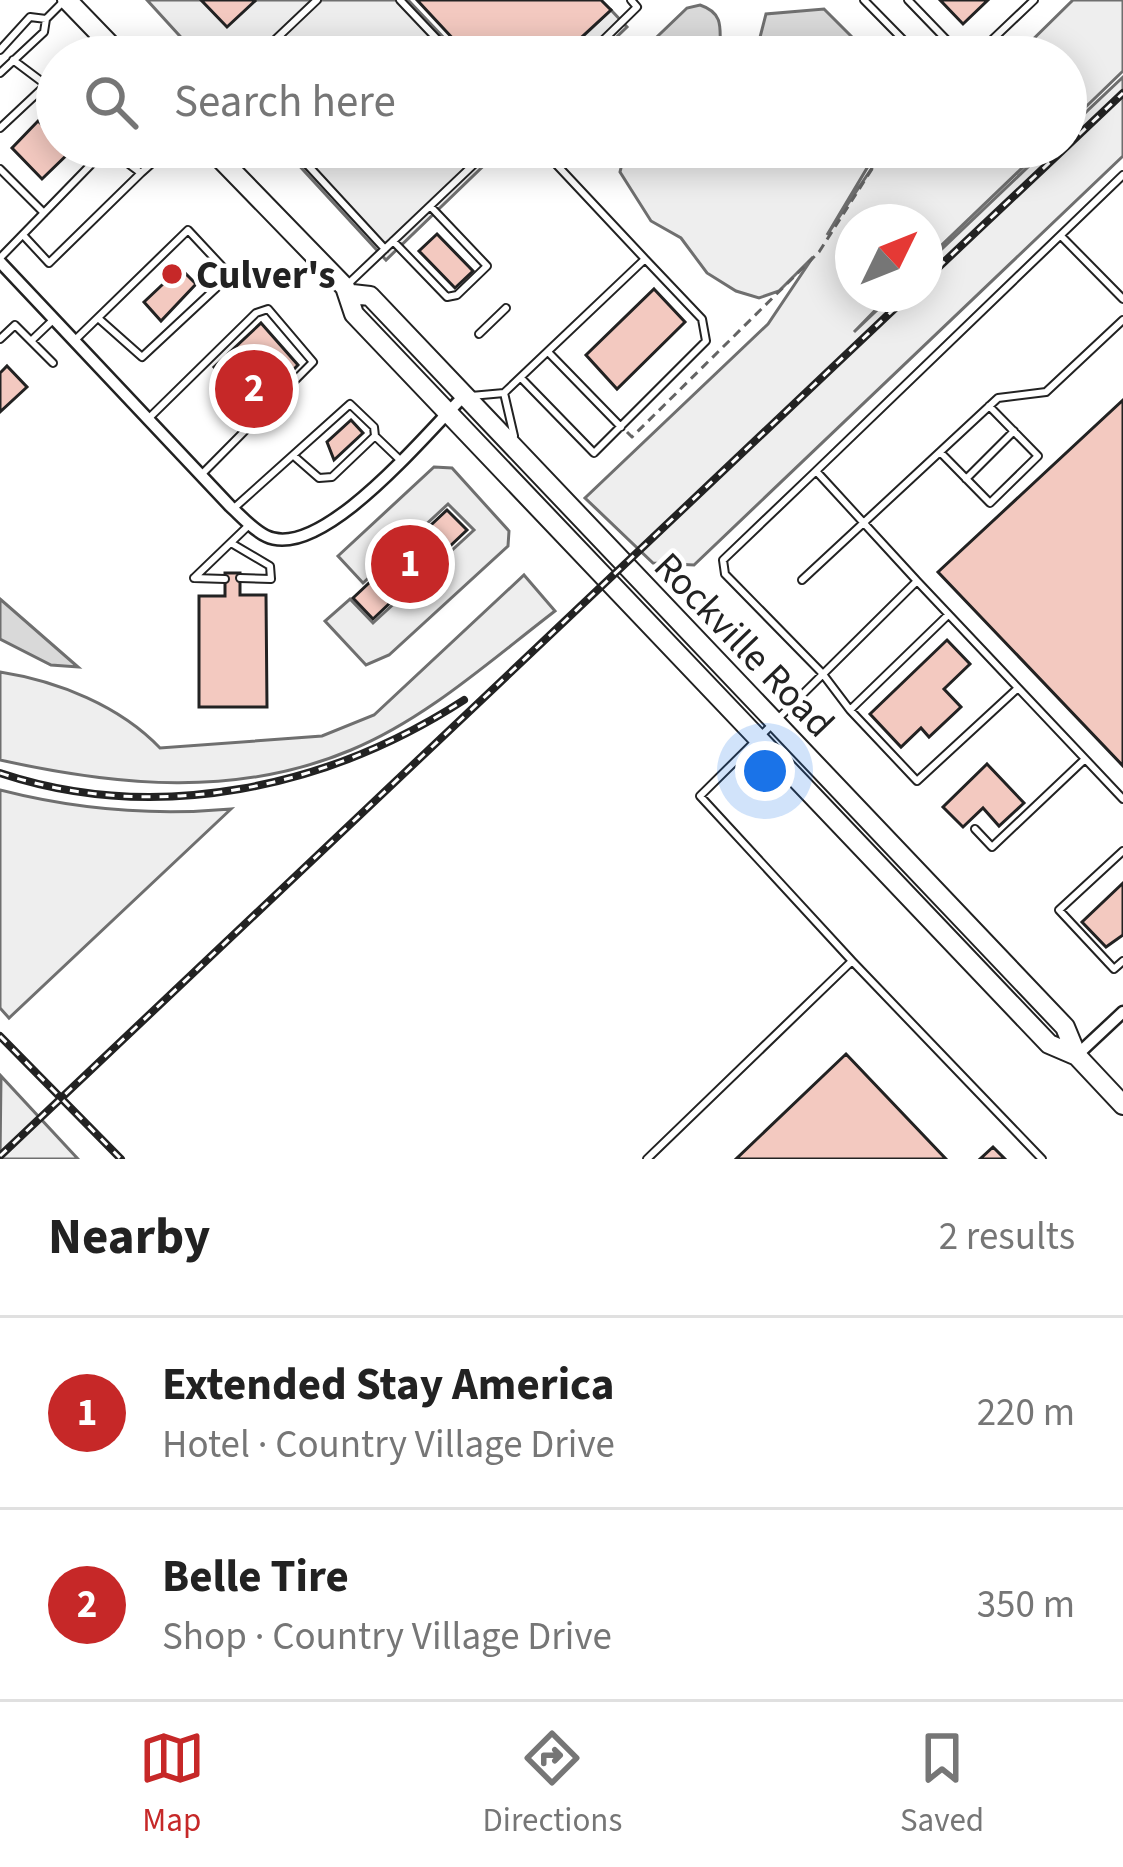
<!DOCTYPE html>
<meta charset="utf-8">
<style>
:root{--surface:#fff;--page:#f2f2f2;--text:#222;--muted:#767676;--line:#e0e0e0;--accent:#c62828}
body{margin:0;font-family:"Source Sans 3",sans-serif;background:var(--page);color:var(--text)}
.compass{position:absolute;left:835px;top:204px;width:108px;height:108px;border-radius:50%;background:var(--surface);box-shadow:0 6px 30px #0003;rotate:47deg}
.you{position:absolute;left:765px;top:771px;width:42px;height:42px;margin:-30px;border:9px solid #fff;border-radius:50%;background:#1a73e8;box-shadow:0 0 0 18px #1a73e833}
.badge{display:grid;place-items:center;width:78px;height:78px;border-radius:50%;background:var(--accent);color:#fff;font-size:39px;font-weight:700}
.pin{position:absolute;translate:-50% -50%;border:6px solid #fff;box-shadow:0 3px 12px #0006}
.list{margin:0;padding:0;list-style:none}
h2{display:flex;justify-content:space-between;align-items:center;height:156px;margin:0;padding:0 48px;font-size:51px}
h2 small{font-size:39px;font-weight:400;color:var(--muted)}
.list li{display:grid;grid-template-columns:78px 1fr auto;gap:36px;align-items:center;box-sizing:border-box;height:192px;padding:0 48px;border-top:3px solid var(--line)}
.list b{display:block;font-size:45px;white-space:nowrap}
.list p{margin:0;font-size:39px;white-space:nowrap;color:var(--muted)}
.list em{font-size:39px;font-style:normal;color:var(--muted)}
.icon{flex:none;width:66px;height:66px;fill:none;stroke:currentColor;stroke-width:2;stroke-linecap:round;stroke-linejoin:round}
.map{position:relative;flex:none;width:1123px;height:1159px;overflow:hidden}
.search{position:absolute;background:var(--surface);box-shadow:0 6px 30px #0003;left:36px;right:36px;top:36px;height:132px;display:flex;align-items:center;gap:30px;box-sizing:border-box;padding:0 42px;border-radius:66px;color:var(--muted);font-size:45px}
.sheet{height:540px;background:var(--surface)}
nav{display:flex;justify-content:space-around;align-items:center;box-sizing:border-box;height:168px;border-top:3px solid var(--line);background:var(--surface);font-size:33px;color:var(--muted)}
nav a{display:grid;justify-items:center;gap:6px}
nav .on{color:var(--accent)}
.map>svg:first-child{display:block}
</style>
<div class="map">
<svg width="1123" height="1159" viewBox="0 0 1123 1159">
<rect width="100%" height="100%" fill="#fff"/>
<path fill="#eee" stroke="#6f6f6f" stroke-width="3" d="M1073 0H1123V71L1066 126V57H1015Z
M1123 77V156L694 565 653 563 585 498 768 324 813 257 779 291 759 298 736 291 707 273 681 238 651 221 620 172 626 148 711 147C726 153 828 147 851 147L867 168 827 235 886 147H1044L925 261V222H853V294H891L854 332 894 294H925V265L1049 147H1066V131Z
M524 575 555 611C491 660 426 719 351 750 237 798 117 786 0 760V672C58 681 120 706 160 748L322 736 374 715Z
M0 790C78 810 152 816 231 809L9 1018 0 1008Z
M1 1076 78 1159H0Z"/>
<path fill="#ededed" stroke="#6f6f6f" stroke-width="3" d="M147 0H408L462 57H199Z
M611 10 627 27 596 57H561Z
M282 147H503L386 260Z
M434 467 452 468 509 531 508 546 389 655 366 665 325 621 350 599 373 623 474 530 448 504 363 583 338 556Z"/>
<path fill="#d9d9d9" stroke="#6f6f6f" stroke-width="3" d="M700 5C721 12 721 24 720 45L707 57H636L687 8Z
M824 9 872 57H760L757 49 766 14Z
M0 599 78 667 51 665 0 639Z"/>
<path fill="#f3c9c0" stroke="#222" stroke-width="3" d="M201 0H254L255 1 227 27Z
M417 0H601L611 10 560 57H470Z
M940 0H988L963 24Z
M38 121 52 134 57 130V147H75L42 179 12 148Z
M437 234 473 271 455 288 419 251Z
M180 268 196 284 161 321 144 302Z
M654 289 685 322 617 389 586 355Z
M261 323 298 365 254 410 214 367Z
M7 366 27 387 0 412V373Z
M1123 400V766L938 572Z
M351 420 363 433 334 460 327 442Z
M447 510 467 530 373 619 353 598Z
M225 573H240V595H266L267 707H199V596H225Z
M947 640 970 664 944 689 961 707 929 737 921 728 901 747 870 714Z
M987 764 1024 803 999 826 983 808 963 827 943 807Z
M1123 883V935L1106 947 1082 922Z
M846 1054 946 1159H736Z
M993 1147 1005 1159H980Z"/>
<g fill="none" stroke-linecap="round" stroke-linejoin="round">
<g stroke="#222" stroke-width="10">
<path id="lane" d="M400 0 454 57
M864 0 920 57
M908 0 963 57
M0 50 30 17 46 19
M257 57 317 0
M586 57 637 7 631 0
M974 57 1034 0
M13 60 57 93
M0 73 44 32 46 19 63 2
M0 128 46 85
M228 147 238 165
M291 147 385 249
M110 150 141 173 170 147
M0 169 44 213
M23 235 49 263 141 173
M1062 237 1123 299
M393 241 447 297 457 295 487 266 430 206
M0 258 108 147
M348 284 492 147
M479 334 506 308
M0 339 15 325 31 341
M74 341 188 230 230 275 142 357 98 318
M549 353 621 427
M53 363 31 341 54 319
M521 378 594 453 706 341 702 319 645 259
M504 393 514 436
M471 396 504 393 645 259 540 147
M148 419 256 313 268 309 313 362 203 473
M375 436 399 459
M940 452 990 503 1038 456 989 406
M816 471 723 560 725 574 822 673 850 710 948 615
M966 479 1014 431
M233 509 350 404 374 427 375 436 332 477 319 478 295 457
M231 543 270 566 271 579 240 578
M194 578 248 526
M194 578 225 579
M802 580 998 398 1046 392 1123 320
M917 581 1123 799
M850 710 917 781 1018 688
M975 829 992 847 1085 759
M1123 851 1059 910 1114 969 1123 961
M852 961 700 796 917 581 816 471 1123 175
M647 1159 852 961 1042 1159"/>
</g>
<g stroke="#222" stroke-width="15">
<path id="street" d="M0 262 230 506C241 516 253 530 266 536 321 563 427 432 464 396
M1077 1055 1123 1012"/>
</g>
<g stroke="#222" stroke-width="22">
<path id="primary" d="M67 0 122 57
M209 147 345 287 354 314 1049 1044 1077 1056 1123 1105
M352 294 370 296 1065 1027 1077 1056"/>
</g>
<path stroke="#646464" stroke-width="3" stroke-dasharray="9 6" stroke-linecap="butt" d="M627 432 632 437 819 252 886 147"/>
<use href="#lane" stroke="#fff" stroke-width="6"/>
<use href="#street" stroke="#fff" stroke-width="10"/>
<use href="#primary" stroke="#fff" stroke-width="18"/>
<g stroke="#222" stroke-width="8">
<path id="rail" d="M1066 147 1123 93
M925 280 1066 147
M0 773C157 825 328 788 464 700
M0 1036 121 1159
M0 1156 910 294"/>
</g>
<use href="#rail" stroke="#fff" stroke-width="3" stroke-dasharray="9" stroke-linecap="butt"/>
</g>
<circle fill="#c62828" stroke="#fff" stroke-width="4.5" cx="172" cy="274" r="12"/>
<g text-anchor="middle" stroke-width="9" stroke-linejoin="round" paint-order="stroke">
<g font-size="39" font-weight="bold" fill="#222" stroke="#fff" text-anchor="start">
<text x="196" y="288">Culver's</text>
</g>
<g font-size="39" fill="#222" stroke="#fff">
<text transform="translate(745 644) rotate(46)" y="14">Rockville Road</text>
</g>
</g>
</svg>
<svg class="compass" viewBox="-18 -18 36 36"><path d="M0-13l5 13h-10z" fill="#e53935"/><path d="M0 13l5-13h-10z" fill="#767676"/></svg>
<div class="you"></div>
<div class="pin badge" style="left:410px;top:564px">1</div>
<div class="pin badge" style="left:254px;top:389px">2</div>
<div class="search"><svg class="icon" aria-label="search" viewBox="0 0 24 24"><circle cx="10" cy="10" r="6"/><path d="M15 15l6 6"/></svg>Search here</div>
</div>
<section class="sheet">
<h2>Nearby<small>2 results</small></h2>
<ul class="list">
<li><span class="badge">1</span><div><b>Extended Stay America</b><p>Hotel · Country Village Drive</p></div><em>220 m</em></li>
<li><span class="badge">2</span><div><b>Belle Tire</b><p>Shop · Country Village Drive</p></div><em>350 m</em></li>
</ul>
</section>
<nav>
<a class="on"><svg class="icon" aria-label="map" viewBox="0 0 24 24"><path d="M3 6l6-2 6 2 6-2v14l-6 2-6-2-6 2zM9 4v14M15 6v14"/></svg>Map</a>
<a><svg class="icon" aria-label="directions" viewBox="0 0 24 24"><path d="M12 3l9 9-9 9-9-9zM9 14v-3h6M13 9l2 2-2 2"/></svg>Directions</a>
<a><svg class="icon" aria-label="saved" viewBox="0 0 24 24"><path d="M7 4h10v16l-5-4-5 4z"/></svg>Saved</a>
</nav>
